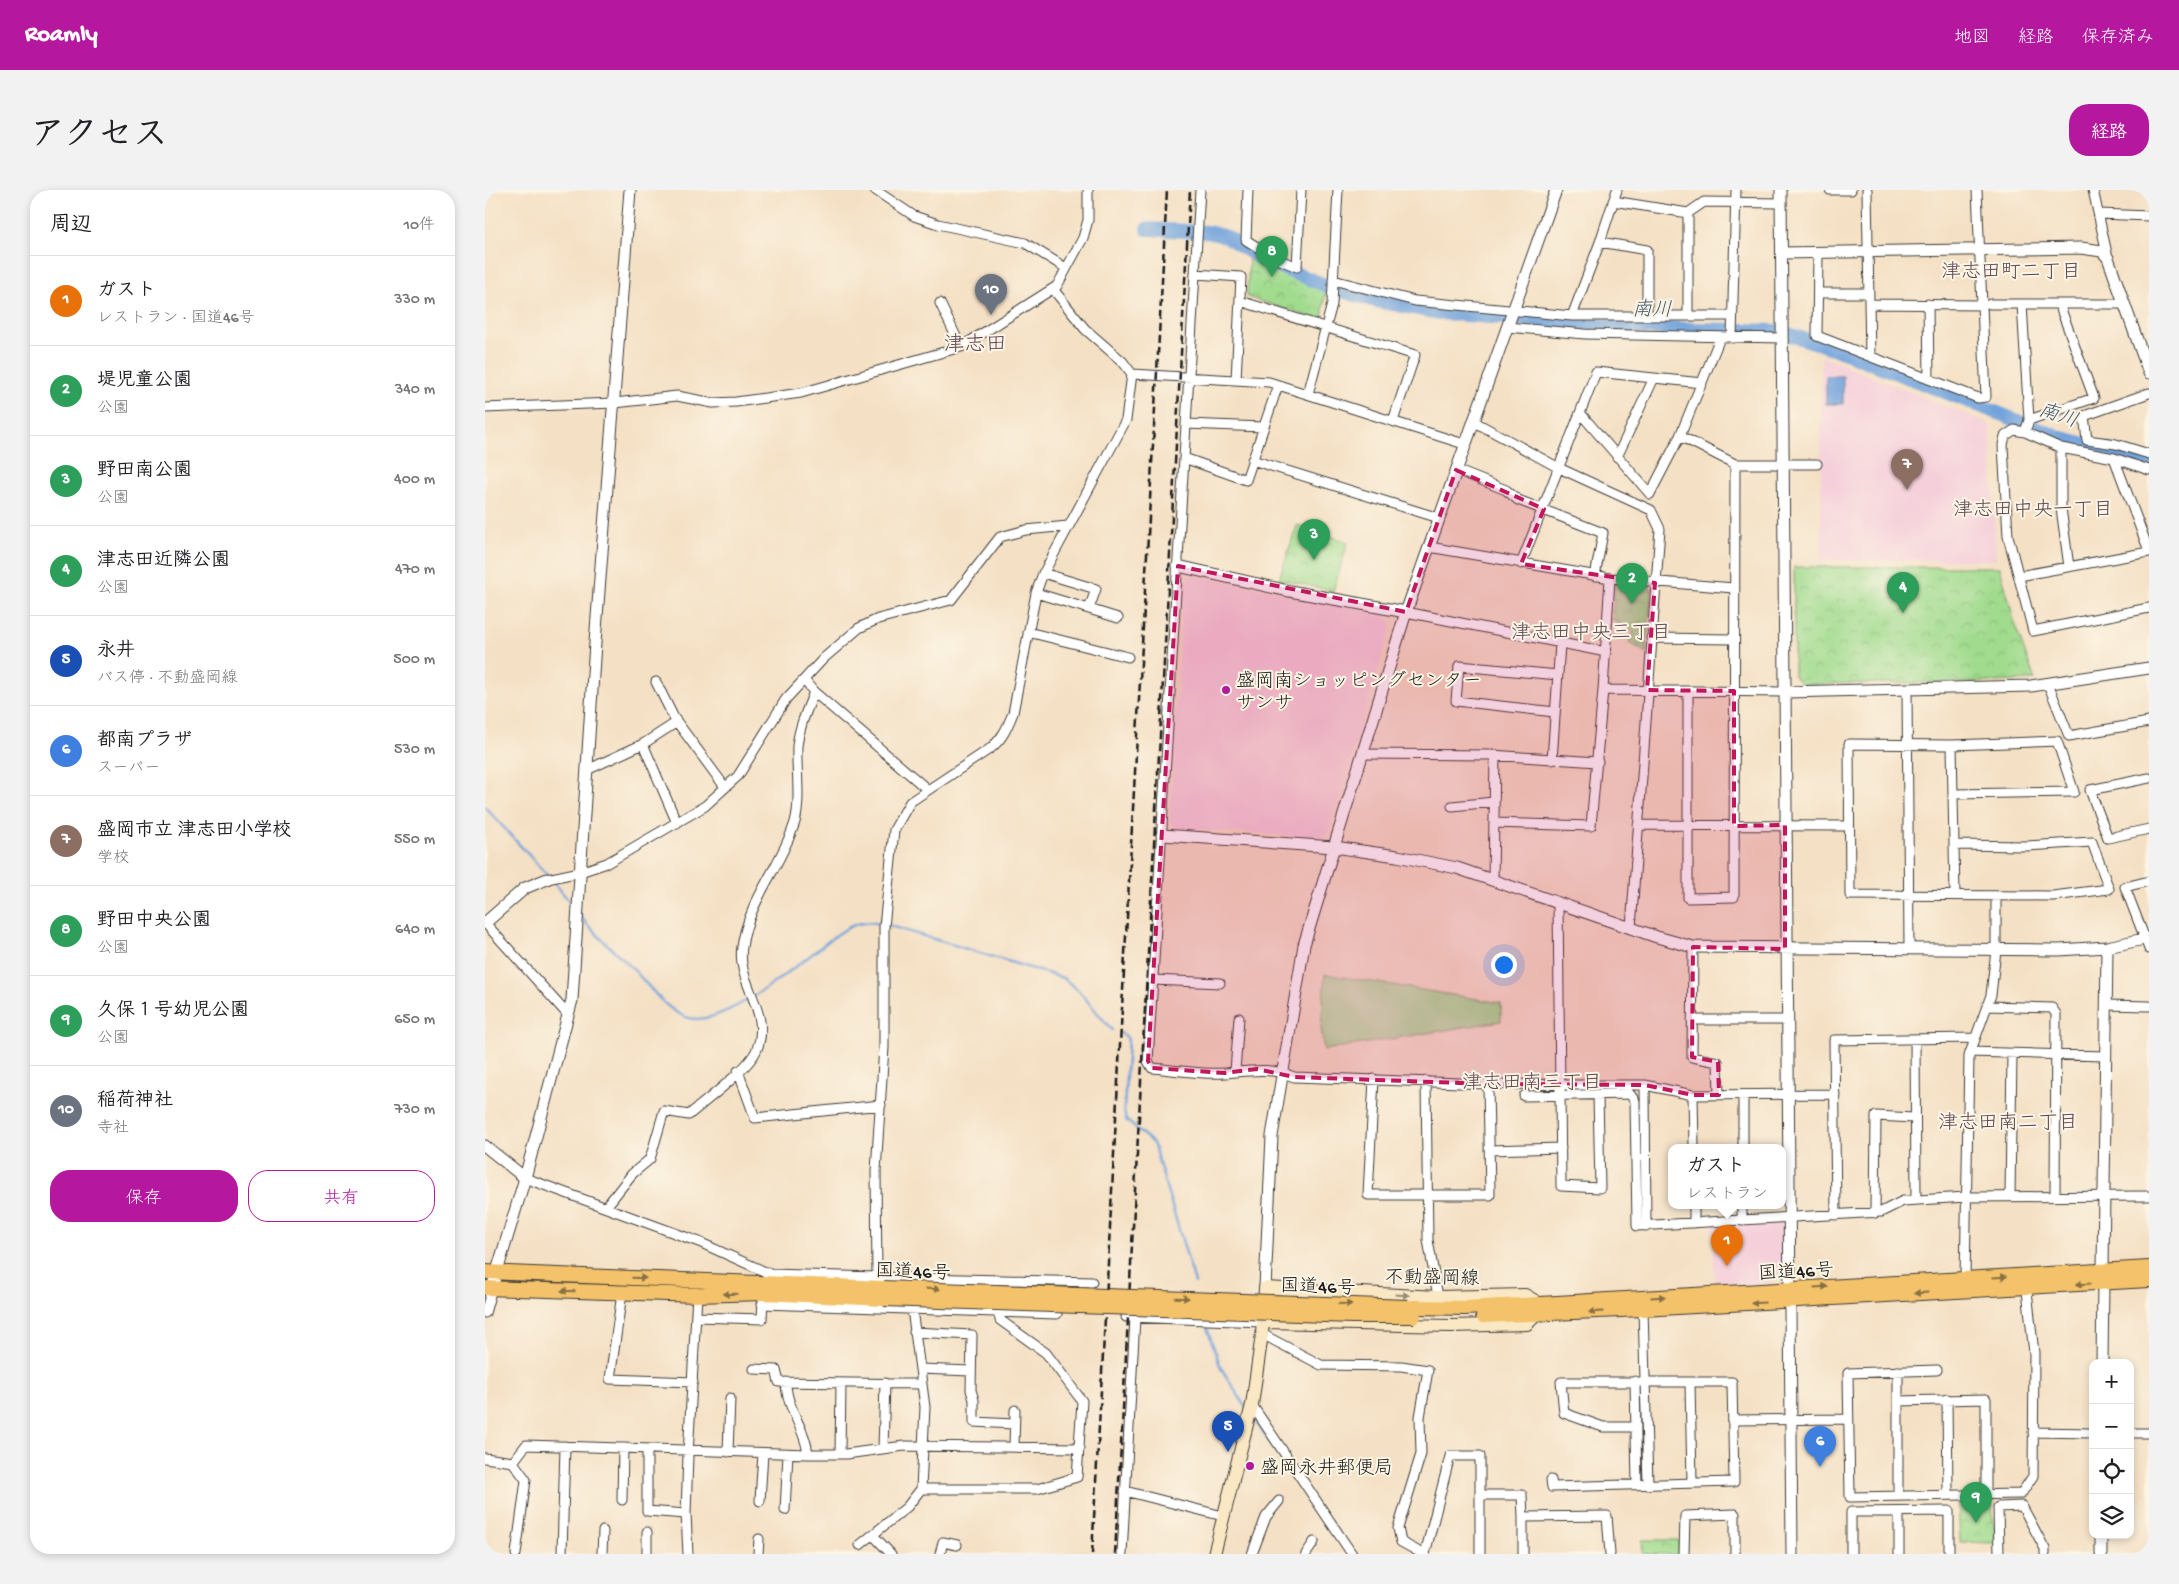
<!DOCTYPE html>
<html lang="ja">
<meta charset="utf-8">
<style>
:root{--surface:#fff;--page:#f2f2f2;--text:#202124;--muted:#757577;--line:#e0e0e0;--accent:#b5179e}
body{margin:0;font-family:"Gochi Hand","Klee One",sans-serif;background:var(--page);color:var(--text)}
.controls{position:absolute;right:15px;bottom:15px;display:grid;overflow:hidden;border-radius:10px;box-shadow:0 2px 8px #0003}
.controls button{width:45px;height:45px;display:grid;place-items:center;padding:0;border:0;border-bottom:1px solid var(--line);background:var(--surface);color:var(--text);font:25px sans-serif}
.you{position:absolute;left:1018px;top:774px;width:18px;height:18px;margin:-12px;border:4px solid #fff;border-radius:50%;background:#1a73e8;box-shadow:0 0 0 8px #1a73e833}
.badge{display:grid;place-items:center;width:32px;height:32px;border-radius:50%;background:var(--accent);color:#fff;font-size:16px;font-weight:700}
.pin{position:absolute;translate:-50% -41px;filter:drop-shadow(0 1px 2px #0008)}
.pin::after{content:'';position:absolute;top:26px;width:18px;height:15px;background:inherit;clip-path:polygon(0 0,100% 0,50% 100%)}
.popup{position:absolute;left:1183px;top:954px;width:118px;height:65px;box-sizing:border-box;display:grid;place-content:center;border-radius:10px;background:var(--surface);filter:drop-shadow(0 1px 4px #0005);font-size:16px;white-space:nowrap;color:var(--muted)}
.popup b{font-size:19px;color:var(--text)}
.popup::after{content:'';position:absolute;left:50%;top:100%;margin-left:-10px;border:10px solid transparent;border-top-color:var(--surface)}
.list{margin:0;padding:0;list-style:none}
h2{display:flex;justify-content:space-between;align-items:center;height:65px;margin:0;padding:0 20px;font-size:21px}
h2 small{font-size:16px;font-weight:400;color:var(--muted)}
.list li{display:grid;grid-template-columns:32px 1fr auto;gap:15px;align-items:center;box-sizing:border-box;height:90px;padding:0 20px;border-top:1px solid var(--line)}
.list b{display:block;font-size:19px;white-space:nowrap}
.list p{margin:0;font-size:16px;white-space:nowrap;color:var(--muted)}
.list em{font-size:16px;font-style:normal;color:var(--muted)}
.actions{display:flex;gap:10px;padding:15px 20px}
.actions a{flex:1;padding:11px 0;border:1px solid var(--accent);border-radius:20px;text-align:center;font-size:18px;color:var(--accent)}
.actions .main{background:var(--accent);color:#fff}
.icon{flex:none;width:28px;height:28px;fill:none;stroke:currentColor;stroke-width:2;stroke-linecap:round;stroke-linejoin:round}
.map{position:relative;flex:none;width:1664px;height:1364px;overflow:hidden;border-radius:20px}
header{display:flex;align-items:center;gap:30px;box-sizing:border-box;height:70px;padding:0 25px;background:var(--accent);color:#fff}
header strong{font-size:24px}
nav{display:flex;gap:28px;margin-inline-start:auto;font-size:18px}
.intro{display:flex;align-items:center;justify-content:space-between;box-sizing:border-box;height:120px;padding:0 30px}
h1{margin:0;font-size:35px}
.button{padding:12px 22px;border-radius:20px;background:var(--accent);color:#fff;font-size:18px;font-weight:700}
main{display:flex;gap:30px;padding:0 30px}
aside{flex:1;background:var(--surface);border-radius:20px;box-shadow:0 2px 8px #0003}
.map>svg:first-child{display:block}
</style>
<header>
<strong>Roamly</strong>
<nav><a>地図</a><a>経路</a><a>保存済み</a></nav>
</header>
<div class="intro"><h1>アクセス</h1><a class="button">経路</a></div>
<main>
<aside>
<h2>周辺<small>10件</small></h2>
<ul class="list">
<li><span class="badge" style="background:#e8710a">1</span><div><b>ガスト</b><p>レストラン · 国道46号</p></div><em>330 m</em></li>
<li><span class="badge" style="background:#2e9e5b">2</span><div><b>堤児童公園</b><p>公園</p></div><em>340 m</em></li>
<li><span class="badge" style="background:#2e9e5b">3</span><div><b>野田南公園</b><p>公園</p></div><em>400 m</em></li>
<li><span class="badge" style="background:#2e9e5b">4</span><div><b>津志田近隣公園</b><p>公園</p></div><em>470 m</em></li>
<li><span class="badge" style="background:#1a4fb4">5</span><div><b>永井</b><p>バス停 · 不動盛岡線</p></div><em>500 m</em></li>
<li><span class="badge" style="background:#3f7fe0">6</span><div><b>都南プラザ</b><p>スーパー</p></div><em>530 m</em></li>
<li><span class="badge" style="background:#8d6e63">7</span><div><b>盛岡市立 津志田小学校</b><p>学校</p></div><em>550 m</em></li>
<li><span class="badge" style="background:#2e9e5b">8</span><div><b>野田中央公園</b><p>公園</p></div><em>640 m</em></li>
<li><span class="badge" style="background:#2e9e5b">9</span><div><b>久保１号幼児公園</b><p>公園</p></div><em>650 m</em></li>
<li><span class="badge" style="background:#6b7280">10</span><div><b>稲荷神社</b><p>寺社</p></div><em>730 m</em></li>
</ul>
<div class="actions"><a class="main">保存</a><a>共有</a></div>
</aside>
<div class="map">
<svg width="1664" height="1364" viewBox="0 0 1664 1364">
<defs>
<pattern id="park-crowns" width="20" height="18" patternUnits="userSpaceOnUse" patternTransform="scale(1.25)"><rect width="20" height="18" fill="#a0db8e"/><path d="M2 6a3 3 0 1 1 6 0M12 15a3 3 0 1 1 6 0" fill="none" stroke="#89bb7a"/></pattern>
</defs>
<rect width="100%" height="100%" fill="#fcf5e5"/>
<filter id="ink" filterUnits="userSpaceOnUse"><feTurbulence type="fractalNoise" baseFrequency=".02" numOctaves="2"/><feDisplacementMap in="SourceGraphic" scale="10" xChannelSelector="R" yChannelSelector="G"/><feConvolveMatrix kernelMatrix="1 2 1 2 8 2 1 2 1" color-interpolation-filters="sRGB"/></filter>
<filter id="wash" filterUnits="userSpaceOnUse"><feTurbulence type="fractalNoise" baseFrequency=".0096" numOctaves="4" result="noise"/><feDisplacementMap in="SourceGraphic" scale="20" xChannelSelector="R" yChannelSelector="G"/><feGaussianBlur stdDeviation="1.12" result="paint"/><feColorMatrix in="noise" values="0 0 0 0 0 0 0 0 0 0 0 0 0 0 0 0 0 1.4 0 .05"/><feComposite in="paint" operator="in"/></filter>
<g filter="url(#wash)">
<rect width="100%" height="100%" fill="#f4e0c4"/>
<path fill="#f5cfda" d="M1336 166 1505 234 1511 367 1509 370H1336Z
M708 385 899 423 907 435 844 641 837 648 691 638 685 632 698 394Z
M1299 1029 1300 1082 1285 1093 1230 1096 1227 1032Z"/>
<path fill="#a0db8e" stroke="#5e7c55" d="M840 784 1016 813V831L839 860 836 838Z"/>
<path fill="url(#park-crowns)" stroke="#5e7c55" d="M764 65 783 77 841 98 837 129 835 130 762 107Z
M812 335 863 352 848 401 794 389Z
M1309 377H1515L1531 438 1550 490 1512 492 1316 494 1309 486Z
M1132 394 1165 396 1167 398 1161 463 1144 452 1149 442 1127 430 1130 395Z
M1473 1314H1507L1510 1353 1475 1352Z
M1157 1350H1193L1194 1364H1158Z"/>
<path fill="#71a2db" stroke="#465f7c" d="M1341 186H1358V214H1341Z"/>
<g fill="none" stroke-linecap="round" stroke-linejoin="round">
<path stroke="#71a2db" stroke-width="2.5" d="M0 617 63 686
M67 690 89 717
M96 727C112 747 133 763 150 781 166 798 181 821 204 828 238 837 310 777 336 757 355 742 370 728 396 734
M402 735 578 788 593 800 627 840
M635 843 641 846 643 850 639 921 641 930 668 953 710 1093
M721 1135 736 1178 762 1219
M768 1228 808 1286"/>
<path stroke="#71a2db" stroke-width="14" d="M662 39 723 42 742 47 777 70 850 99 887 110 955 123 1136 137 1293 141 1348 158 1574 247 1664 271"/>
</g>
</g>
<g filter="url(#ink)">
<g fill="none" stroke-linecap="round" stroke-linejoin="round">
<g stroke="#3c3935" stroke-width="11">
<path id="minor" d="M390 0 429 26 453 34 540 53 581 78
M715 0 663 871 667 878C691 880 717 885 741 883 765 881 786 877 809 887L1003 894 1160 895 1208 905 1350 904
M763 0 761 50 788 67 812 77 816 0
M1345 0H1366
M1382 0 1385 166
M1608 0 1623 68
M1128 11 1203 23 1219 12 1296 13
M1614 24 1664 26
M1115 52 1162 60V126
M1333 63 1332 146 1493 208 1501 207 1492 0
M710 84 756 87 751 190
M848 90 930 111 1087 126 1115 52 1132 0
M1334 103H1384
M755 111 930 165 908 231
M455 113 476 157
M1385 114 1496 115
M1443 114 1444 189
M1505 114H1640
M1537 114 1544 230 1540 242
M1087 126H1247
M1203 126V23
M1022 137 1100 144 1297 148
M1247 148 1251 0
M647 184 784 192 979 254
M1664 203 1599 226 1602 250 1631 254 1664 264
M823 204 847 114 853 0
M0 218 130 213 192 206 228 213 251 212 316 203 476 157 572 96 598 48 603 30V0
M1096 224 1165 304 1195 246 1235 148
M1544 230 1609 208 1574 114
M988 231 1074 278 1166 320 1175 339 1146 738
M701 234 778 237
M1195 246 1250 274H1332
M1576 258V318L1584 377
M1132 267 1169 188
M699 268 761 290 793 195
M1629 268 1664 361
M767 270 954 328
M971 280 1021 300 1033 310 1118 343 1110 386
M1664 280 1629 268 1576 258 1540 242 1529 240 1520 246 1518 255 1523 346 1548 441 1664 418
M944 357 1125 388 1249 398
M1036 374 1111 182 1217 193
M558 383 611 399 604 419 633 428
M1534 386 1664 362
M551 403 604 419
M921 422 1121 462
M543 442 643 467
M1166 448 1249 449
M319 490 329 502 443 600
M171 492 189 528 240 597
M1563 494 1584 546 1664 532
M1422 499 1424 759
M1118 500 1301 502
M1203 501V708L1249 707 1250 274
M1070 522 971 511 974 476 1073 485
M158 554 192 633
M1467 555 1470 705
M878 564 1006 565 1113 572
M1067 570 1075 454
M102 580 158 554 192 532
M1664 588 1605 600 1623 648 1664 639
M1469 604 1589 602 1572 551 1467 555 1364 554 1365 705 1568 706 1624 699 1607 652 1541 656 1469 655
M967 616 1009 612
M1009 633 1106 636 1118 500 1125 388
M1153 635 1364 636
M62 689 95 682 122 673 220 616 253 586 301 509 339 468 374 438 393 429 466 410 515 347 541 340 583 336
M1008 689 1010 566
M1664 691 1640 697 1664 759
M1073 712 1076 996 1115 998 1113 905
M1 734 83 825
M1208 757 1207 867 1233 872 1234 905
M668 790 735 793
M1621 815 1664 816
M1503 816 1567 818 1571 824 1570 1006
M1207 830H1302
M1430 849 1431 1010
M1485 862 1620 866
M253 881 270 928 396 915
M750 881 754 828
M889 889 883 1005H1005L1003 894
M941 891 943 1050 953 1107
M1160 895 1161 1036
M1208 905 1209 957
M1039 906 1145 904 1150 911 1152 1036 1396 1022 1418 1011 1481 1007 1664 1006
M1258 957V905
M1004 960 1076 958
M40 988 214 1052 285 1084 392 1087 391 981 399 857V737L409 640 425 612 506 558C518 548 522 538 528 523L551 403 557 386 641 230 647 184 638 172 600 139 568 99
M1525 1006 1527 863
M1209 1015V1033
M121 1017 147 984 165 969 179 921 204 925C221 910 264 879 272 859 287 822 251 793 257 757 263 711 297 675 310 632 316 610 311 579 312 556 314 537 322 520 329 502
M1390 1023 1391 926 1429 928
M1351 1025 1349 850 1490 848
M1257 1031V1015
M392 1087 607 1092
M1480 1089 1484 866 1506 805 1511 760V707
M137 1103 125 1189 208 1192
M277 1114 572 1124
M1158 1119 1163 1295
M0 1123 7 1098
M211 1127 277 1129 278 1108
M641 1127 778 1132
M429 1142 487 1145 486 1200 489 1210V1232L529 1234
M777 1144 836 1175 916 1176 943 1180 935 1227 936 1264 913 1338 916 1352 938 1364
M269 1179 291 1180 294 1192 437 1194
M435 1179 486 1181
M1452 1180 1363 1183 1365 1307 1536 1304 1548 1286 1549 1163 1541 1092
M1413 1181V1305
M1150 1191 1152 1295
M301 1192C301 1219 321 1239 323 1264
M1205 1193 1207 1292
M1462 1209 1463 1304
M1413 1211 1501 1209V1304
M767 1215 867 1364
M1249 1230 1363 1229
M1548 1242 1608 1243
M1645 1243H1664
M529 1257 530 1220
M162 1259V1321L201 1324
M398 1259 400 1193
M243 1262 245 1208
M355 1264 356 1193
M0 1268 28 1272
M28 1272 41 1255 323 1264H361L419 1256 595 1258
M28 1272 41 1290 31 1364
M1066 1290 1067 1297 1249 1292 1247 1192H1076L1079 1223 1118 1237H1150
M436 1299H552L592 1287 597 1211 561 1163 515 1130 513 1121
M640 1301 738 1326
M995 1305H1037L1038 1327
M137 1310 138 1258
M275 1311 278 1263
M300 1320 303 1264
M1414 1322V1364
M388 1345 406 1364
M375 1355 422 1317 436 1299 440 1217 427 1119
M77 1364 80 1256
M117 1364 118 1341
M162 1364V1342
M203 1364 201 1324 203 1265 212 1105
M273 1364 274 1349
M455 1364 458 1352 472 1355
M637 1364 650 1128
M767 1364 781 1327 794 1311
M821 1364 829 1352
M940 1364 965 1266H995V1364
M1038 1364V1327L1122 1326 1125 1364
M1199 1364 1200 1326 1250 1324V1364
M1366 1364V1322L1464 1321V1364
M1514 1364 1513 1317 1537 1316 1560 1359V1364"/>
</g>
<g stroke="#3c3935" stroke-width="13">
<path id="tertiary" d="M1296 0 1307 1364
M1297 63 1596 58 1617 61 1623 68 1664 183
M693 376 799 400 921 422
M1301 502 1546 496 1664 478
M677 645 849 657 912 666 972 678 1172 747 1208 757 1574 760 1622 757 1664 748
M0 733 40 698 62 689
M0 956 40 988
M1618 1081 1622 757
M7 1098 40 988 87 810 110 453 145 0
M780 1098 787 946 819 755 921 422 1071 0
M1617 1173 1618 1093
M1616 1364V1345"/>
</g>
<g stroke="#3c3935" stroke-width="14">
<path id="secondary" d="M778 1132 966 1136 1042 1134 1052 1124
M729 1364 767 1215 777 1144 780 1098 953 1107 1040 1105 1055 1114"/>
</g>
<g stroke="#3c3935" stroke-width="16">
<path id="trunk" d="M0 1082 399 1098
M0 1098 212 1105 278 1103 399 1109
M929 1117 980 1118 1055 1114 1664 1078
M998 1126 1158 1119 1664 1090"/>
</g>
<use href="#minor" stroke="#fff" stroke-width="9"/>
<use href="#tertiary" stroke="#fff" stroke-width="11"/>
<use href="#secondary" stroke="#fae7c3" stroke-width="12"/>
<use href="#trunk" stroke="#f3c26a" stroke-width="14"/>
<path stroke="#1c1c1c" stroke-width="2.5" stroke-dasharray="8 4" stroke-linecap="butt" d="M607 1364 682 0
M630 1364 705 0"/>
<g stroke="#3c3935" stroke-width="16" stroke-linecap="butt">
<path id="trunk-bridge" d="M399 1098 923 1117
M399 1109 867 1126H929"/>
</g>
<use href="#trunk-bridge" stroke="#f3c26a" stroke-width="14"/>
</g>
<defs><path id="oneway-solid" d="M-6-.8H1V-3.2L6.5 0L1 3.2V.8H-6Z" transform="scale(1.25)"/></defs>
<g fill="#886f43">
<use href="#oneway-solid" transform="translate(1515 1087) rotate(-4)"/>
<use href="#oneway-solid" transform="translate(154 1088) rotate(2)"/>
<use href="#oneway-solid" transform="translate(1598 1094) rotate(177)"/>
<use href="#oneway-solid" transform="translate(1336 1097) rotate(-3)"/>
<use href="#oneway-solid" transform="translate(448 1099) rotate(2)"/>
<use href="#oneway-solid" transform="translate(83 1101) rotate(-178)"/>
<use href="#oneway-solid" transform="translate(1436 1103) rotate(177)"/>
<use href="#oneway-solid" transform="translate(245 1104) rotate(178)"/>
<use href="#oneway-solid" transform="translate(1173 1107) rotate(-3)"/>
<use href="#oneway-solid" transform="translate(697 1108) rotate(2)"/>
<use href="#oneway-solid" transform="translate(1273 1113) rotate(177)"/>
<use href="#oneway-solid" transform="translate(860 1114) rotate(2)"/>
<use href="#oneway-solid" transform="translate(1111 1122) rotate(177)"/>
</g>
<use fill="#968c78" href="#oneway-solid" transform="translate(917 1105) rotate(3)"/>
</g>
<path fill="#c2185b" fill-opacity="0.2" stroke="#c2185b" stroke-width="4" stroke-dasharray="10 6" stroke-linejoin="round" d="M971 280 1059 319 1036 374 1170 393 1162 500 1249 501V636L1300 635V759L1208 757 1207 867 1233 872 1234 905H1208L1160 895 1003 894 809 887 772 879 740 883 667 878 663 871 693 376 921 422Z"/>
<g fill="#b5179e" stroke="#fcf5e5" stroke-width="2">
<circle cx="741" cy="500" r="5"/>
<circle cx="765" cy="1276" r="5"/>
</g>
<g text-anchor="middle" stroke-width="4" stroke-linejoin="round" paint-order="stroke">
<g font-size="19" fill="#1c1c1c" stroke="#fcf5e5" text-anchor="start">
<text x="751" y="496">盛岡南ショッピングセンター<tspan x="751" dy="22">サンサ</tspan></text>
<text x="775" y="1283">盛岡永井郵便局</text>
</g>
<g font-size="19" fill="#1c1c1c" stroke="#fcf5e5">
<text transform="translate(428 1080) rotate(2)" y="7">国道46号</text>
<text transform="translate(1311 1080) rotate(-3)" y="7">国道46号</text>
<text transform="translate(947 1086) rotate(1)" y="7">不動盛岡線</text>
<text transform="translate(833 1095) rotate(2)" y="7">国道46号</text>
</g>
<g font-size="20" fill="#5f4856" stroke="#fcf5e5">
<text x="1526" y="87">津志田町二丁目</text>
<text x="1548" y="325">津志田中央一丁目</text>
<text x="1106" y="448">津志田中央三丁目</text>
<text x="1047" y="898">津志田南三丁目</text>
<text x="1523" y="938">津志田南二丁目</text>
</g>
<g font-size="20" font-style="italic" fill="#425872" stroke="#fcf5e5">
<text transform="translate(1167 118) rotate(1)" y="7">南川</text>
<text transform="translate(1574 224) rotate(19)" y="7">南川</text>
</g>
<g font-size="21" fill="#5f4856" stroke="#fcf5e5">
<text x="490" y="160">津志田</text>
</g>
</g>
</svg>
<div class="controls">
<button>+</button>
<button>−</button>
<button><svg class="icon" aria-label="locate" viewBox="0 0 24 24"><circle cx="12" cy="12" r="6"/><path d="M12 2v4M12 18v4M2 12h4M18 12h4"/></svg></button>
<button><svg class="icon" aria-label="layers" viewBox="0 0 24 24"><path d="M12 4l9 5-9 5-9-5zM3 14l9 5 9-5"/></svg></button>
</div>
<div class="you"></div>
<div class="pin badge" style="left:1242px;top:1076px;background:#e8710a">1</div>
<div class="popup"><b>ガスト</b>レストラン</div>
<div class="pin badge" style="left:1147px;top:414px;background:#2e9e5b">2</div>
<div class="pin badge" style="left:829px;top:370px;background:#2e9e5b">3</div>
<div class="pin badge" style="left:1418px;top:423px;background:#2e9e5b">4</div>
<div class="pin badge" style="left:743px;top:1262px;background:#1a4fb4">5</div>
<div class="pin badge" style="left:1335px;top:1277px;background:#3f7fe0">6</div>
<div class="pin badge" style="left:1422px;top:300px;background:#8d6e63">7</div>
<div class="pin badge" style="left:787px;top:87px;background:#2e9e5b">8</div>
<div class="pin badge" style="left:1491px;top:1333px;background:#2e9e5b">9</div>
<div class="pin badge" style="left:506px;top:125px;background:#6b7280">10</div>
</div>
</main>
